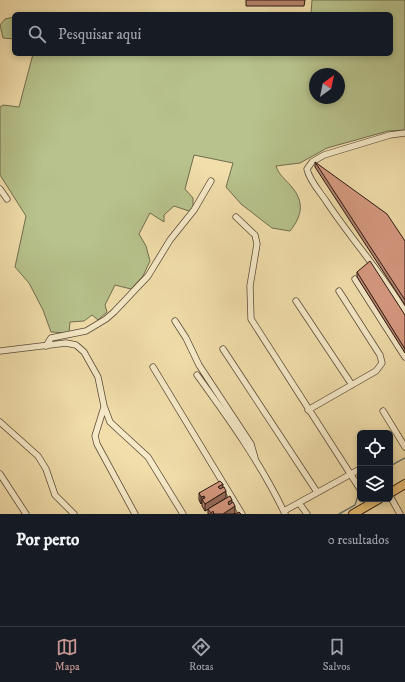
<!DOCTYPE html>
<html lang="pt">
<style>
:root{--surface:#171b24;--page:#242831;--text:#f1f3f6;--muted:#9ea1a6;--line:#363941;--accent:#c59692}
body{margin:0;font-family:"IM FELL DW Pica",serif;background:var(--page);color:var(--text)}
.controls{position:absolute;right:12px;bottom:12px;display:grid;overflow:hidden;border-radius:6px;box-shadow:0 2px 6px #0003}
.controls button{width:36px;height:36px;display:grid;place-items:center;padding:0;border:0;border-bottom:1px solid var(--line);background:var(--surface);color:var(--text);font:20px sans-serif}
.compass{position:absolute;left:309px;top:68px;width:36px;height:36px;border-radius:50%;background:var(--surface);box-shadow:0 2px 6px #0003;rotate:33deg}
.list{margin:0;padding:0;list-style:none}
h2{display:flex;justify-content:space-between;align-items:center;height:52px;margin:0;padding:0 16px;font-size:17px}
h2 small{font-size:13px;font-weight:400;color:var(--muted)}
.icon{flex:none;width:22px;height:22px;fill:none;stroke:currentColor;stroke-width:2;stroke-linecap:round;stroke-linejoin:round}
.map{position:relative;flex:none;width:405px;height:514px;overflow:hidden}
.search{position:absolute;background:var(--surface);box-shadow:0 2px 6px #0003;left:12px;right:12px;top:12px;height:44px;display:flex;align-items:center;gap:10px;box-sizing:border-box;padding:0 14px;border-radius:6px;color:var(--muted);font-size:15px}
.sheet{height:112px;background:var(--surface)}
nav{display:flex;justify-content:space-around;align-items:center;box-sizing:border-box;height:56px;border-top:1px solid var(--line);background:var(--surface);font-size:11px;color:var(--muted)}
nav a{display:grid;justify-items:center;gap:2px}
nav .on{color:var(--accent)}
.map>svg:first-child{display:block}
</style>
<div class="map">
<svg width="405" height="514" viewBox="0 0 405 514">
<rect width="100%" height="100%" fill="#f1deab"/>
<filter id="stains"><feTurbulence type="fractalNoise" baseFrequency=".005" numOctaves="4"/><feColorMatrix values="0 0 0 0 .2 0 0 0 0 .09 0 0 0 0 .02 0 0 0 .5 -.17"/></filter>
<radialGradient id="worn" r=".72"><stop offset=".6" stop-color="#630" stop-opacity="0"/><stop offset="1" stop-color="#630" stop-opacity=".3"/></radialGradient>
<path fill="#b7c28c" stroke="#706d4f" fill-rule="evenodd" d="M312 0H405V130L388 131 327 148 300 163 276 166C279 175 285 179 291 186 305 202 302 216 290 231L272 228 241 204 226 187 233 163 194 155 185 189 193 198V210L189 211 174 206 164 215V222L150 213 139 234 146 246 150 261 143 276 131 289 115 285 105 305 107 312 98 320 92 315 84 321 70 322 69 333 51 332 43 310 29 283 15 267 26 216 0 175V107L3 105 19 107 33 54H391V14H311ZM315 74H339V98H315Z
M14 17V39L3 38 0 25 5 19Z"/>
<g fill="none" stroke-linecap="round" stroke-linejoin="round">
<path stroke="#6d7a6f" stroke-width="1.5" d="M390 466 405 458
M339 514 355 505 360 490"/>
<g stroke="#5a4a38" stroke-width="7">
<path id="minor" d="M405 133 390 135 324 155 312 162 307 169C309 180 320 192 326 201 351 239 382 273 405 312
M0 189 7 199
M236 217 255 235 257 244 250 286 251 319 360 489
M355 279 405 357
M296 301 352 385
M175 321 186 338 199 365 251 444 255 458
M46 346 51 338 86 331 106 319 114 312 148 276 170 240 194 210 211 181
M223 349 317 492
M0 351 66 343 76 345 84 352 98 377 104 406 110 422 148 457 183 514
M153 367 242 514
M197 375C229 419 262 465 285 514
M104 407 95 436 97 444 135 514
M308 410 376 371 382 363 380 355 339 291
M383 411 405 447
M0 422 38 456 46 469 55 495 74 514
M0 474 26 514
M390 496 400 514
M299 503 307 514
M284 511 360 469"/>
</g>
<g stroke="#281812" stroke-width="10">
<path id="primary" d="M390 493 405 484
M353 514 379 499"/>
</g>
<use href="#minor" stroke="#f6eac8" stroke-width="5.5"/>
<use href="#primary" stroke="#e8bf76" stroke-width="8"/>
</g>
<path fill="#b8846f" stroke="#281812" d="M246 0H305L304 6H246Z
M315 162 405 241V305L315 167Z
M357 272 405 315V353L357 277Z
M223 487 226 498 205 511 202 506V503L201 504 199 500V493Z
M232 503 235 513 234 514H208V509Z"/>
<path fill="#966b5a" stroke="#281812" d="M223 484V491L218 494V487Z
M226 491V498L205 511V504Z
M204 496V501L202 499V503L201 504V497Z
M232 500V507L228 509V502Z
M235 506V513L234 514H223Z"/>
<path fill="#d69981" stroke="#281812" d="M315 162 387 214 405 241V300Z
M370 261 405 315V349L357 272Z
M220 481 223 484 218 487 220 489 224 487 226 491 205 504 202 499 205 498 204 496 201 497 199 493Z
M230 496 232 500 228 502 229 505 233 502 235 506 223 514H213H214L213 511 211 513 208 509Z
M239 512 241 514H235Z"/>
<rect width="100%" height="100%" filter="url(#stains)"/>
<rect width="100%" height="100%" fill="url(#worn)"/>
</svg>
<div class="controls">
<button><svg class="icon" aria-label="locate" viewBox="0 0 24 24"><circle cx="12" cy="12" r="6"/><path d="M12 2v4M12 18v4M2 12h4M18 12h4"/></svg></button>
<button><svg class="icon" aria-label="layers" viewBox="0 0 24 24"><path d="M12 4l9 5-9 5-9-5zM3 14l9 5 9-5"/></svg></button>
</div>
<svg class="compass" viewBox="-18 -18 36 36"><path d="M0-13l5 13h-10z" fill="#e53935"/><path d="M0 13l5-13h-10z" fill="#9ea1a6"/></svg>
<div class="search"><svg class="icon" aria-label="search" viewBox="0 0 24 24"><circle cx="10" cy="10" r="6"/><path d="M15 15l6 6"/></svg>Pesquisar aqui</div>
</div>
<section class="sheet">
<h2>Por perto<small>0 resultados</small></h2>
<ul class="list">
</ul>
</section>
<nav>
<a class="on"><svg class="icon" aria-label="map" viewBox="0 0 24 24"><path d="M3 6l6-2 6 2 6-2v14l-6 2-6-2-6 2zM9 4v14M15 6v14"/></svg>Mapa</a>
<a><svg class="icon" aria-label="directions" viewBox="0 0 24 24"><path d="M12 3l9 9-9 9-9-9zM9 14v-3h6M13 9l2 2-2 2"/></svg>Rotas</a>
<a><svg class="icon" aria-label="saved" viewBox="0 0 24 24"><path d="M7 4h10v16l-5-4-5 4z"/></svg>Salvos</a>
</nav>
